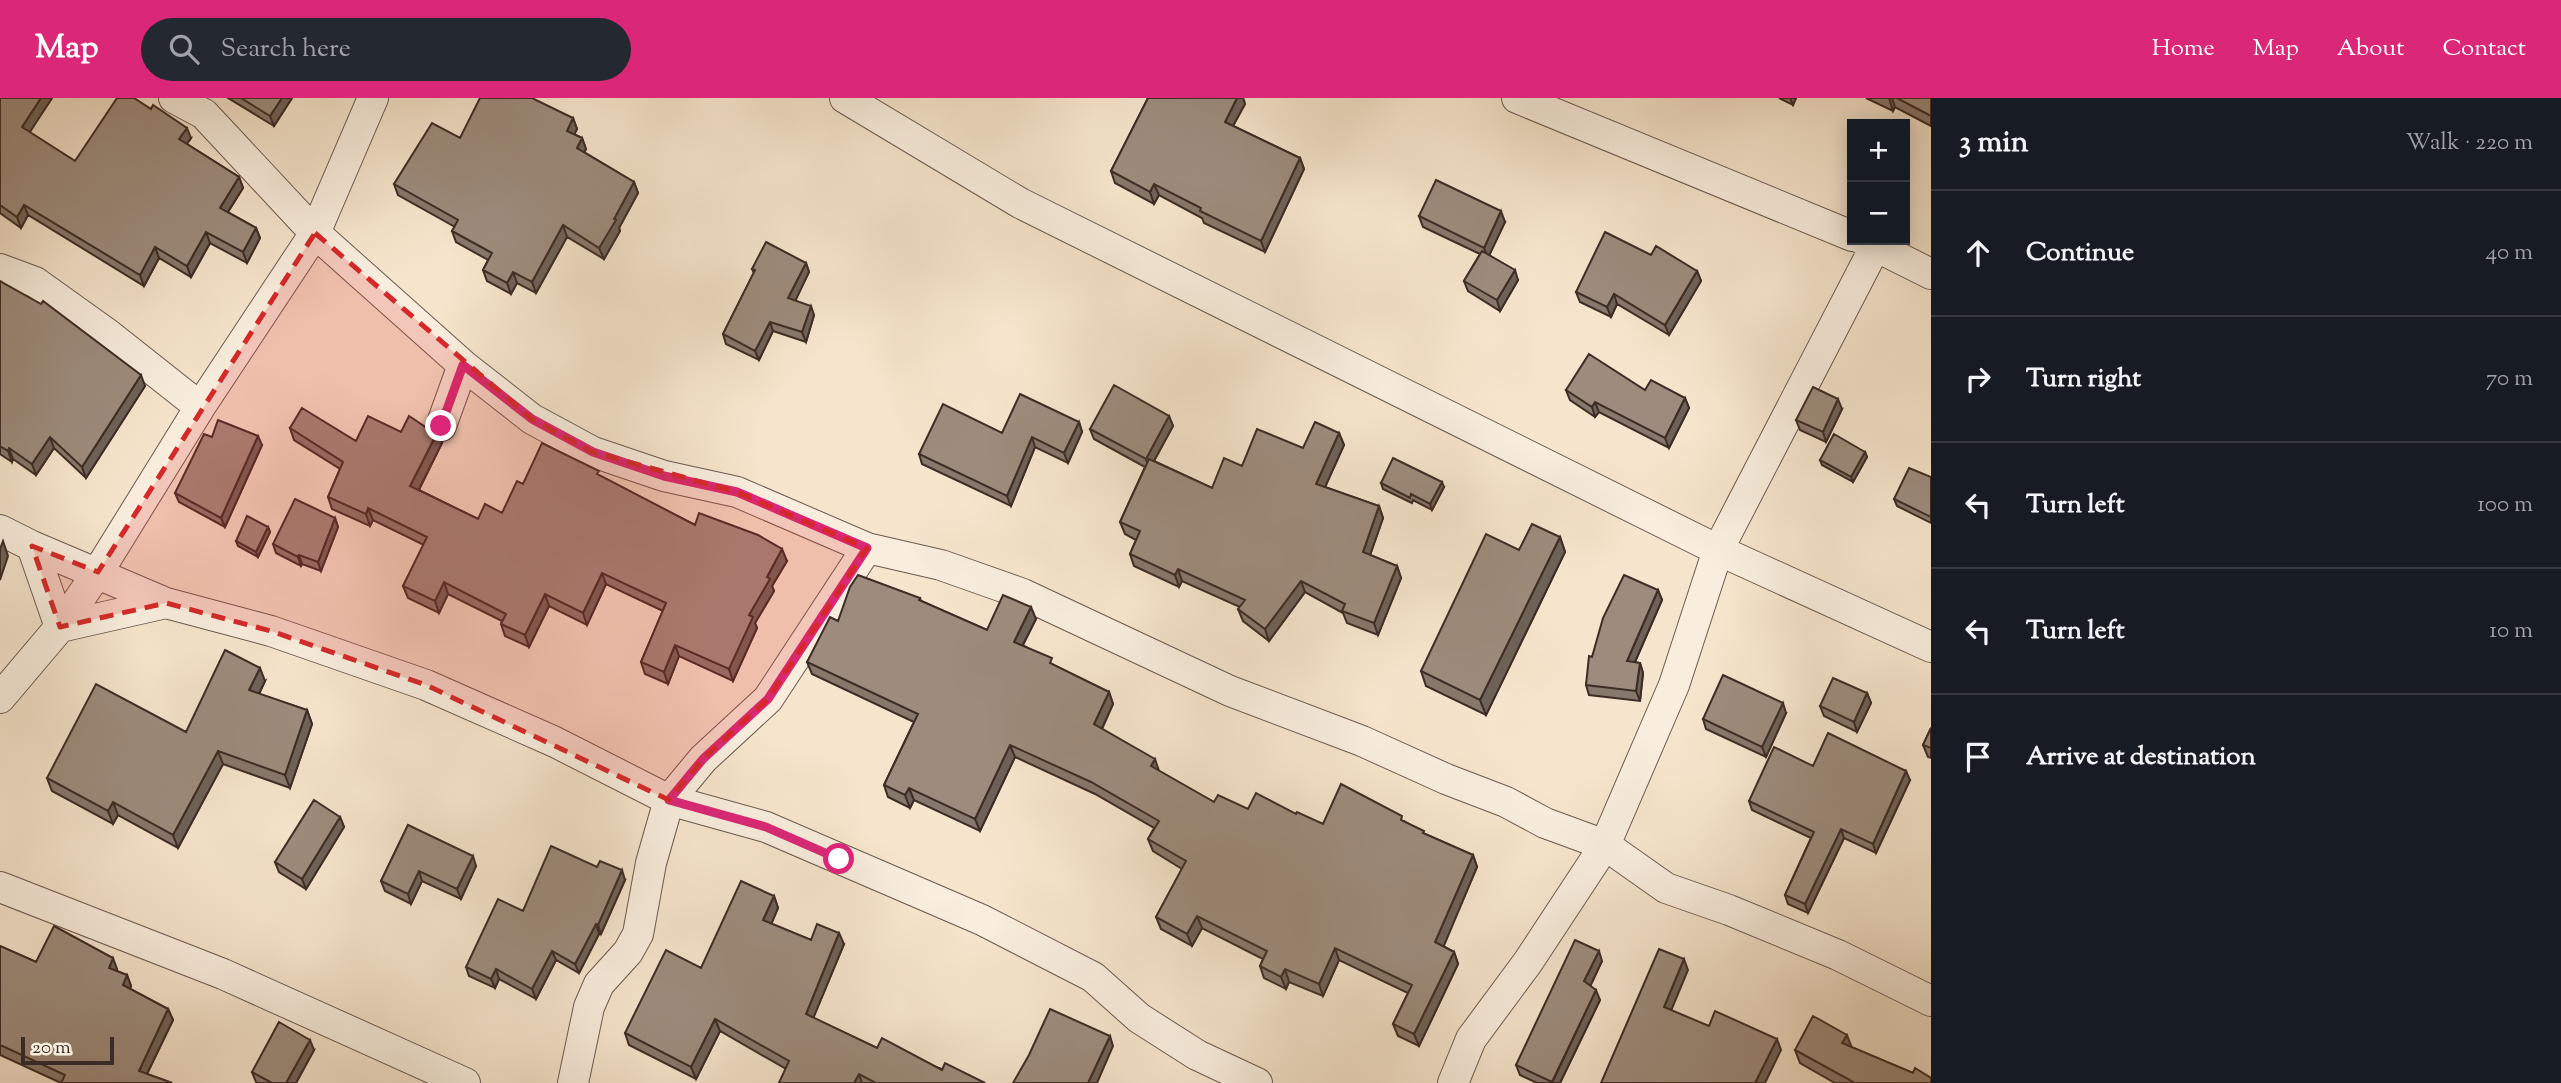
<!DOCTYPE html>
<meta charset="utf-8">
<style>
:root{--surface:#171b24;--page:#242831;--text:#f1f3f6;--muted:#9ea1a6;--line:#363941;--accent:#db2777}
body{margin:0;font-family:"Sorts Mill Goudy",serif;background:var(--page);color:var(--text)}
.controls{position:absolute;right:21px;top:21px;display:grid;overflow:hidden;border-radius:0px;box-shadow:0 4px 18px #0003}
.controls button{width:63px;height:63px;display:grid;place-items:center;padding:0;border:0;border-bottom:2px solid var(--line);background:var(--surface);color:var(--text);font:35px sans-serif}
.scale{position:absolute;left:21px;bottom:18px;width:93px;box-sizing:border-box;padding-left:7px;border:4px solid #3d2c26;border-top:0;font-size:19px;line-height:24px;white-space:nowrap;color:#3d2c26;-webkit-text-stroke:5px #f9eede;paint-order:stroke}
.stop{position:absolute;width:21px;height:21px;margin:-16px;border:5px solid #db2777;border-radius:50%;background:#fff}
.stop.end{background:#db2777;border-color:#fff;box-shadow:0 2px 7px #0008}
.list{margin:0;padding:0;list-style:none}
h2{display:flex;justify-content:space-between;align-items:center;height:91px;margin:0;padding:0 28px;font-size:30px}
h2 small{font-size:23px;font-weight:400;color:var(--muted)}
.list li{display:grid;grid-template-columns:46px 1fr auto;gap:21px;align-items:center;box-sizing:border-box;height:126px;padding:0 28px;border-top:2px solid var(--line)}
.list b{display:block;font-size:26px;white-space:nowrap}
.list em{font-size:23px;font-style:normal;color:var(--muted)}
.icon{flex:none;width:38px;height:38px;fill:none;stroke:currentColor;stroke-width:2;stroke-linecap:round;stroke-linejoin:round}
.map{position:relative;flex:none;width:1931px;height:985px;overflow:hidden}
header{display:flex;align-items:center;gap:42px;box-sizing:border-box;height:98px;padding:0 35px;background:var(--accent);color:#fff}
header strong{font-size:33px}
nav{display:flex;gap:38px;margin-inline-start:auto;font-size:24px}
.search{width:490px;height:63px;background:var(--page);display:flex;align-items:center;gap:18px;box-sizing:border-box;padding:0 24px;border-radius:38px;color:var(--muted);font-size:26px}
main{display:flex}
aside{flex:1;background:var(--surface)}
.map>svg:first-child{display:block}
</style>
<header>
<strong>Map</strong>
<div class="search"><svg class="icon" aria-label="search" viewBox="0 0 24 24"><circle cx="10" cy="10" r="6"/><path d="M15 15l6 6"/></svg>Search here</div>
<nav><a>Home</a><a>Map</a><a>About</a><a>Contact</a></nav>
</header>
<main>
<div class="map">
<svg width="1931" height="985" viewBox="0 0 1931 985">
<rect width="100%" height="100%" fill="#f6e5cd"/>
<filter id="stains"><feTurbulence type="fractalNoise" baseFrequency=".00286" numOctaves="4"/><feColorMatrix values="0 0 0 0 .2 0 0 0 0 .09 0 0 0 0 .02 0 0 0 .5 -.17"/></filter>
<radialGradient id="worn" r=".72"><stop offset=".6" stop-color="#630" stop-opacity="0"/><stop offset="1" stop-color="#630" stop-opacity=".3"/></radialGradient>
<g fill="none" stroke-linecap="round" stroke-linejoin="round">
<g stroke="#6b5a50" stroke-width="32">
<path id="minor" d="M174 0 204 16 315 135 463 267 441 328
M845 0 1020 105 1718 452 1931 549
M1517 0 1852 138
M1863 142 1931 176
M0 171 35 184 109 237 200 309
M463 267 532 321 593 354 664 378 737 394 867 450 941 467 1023 496 1230 593 1362 643 1446 681 1506 704 1545 725 1605 747 1666 790 1729 812 1838 857 1931 903
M0 432 32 448 166 505 271 533 426 587 555 644 669 702 766 729 982 822 1093 879 1139 920 1197 957 1257 985
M32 448 60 529 166 505
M0 600 60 529 98 474 200 309 315 135 373 0
M0 789 223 876 465 985
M573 985 589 909 599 886 628 854 638 836 651 765 669 702 703 661 768 601 867 450
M1453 985 1471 941 1528 864 1605 747 1674 587 1718 452 1876 147"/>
</g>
<use href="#minor" stroke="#f9eede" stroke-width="30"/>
</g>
<path fill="#87786c" stroke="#3d2c26" stroke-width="2" d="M0 0H52L29 34 75 63 191 40 187 46 239 79 243 90 228 114 256 130 260 140 247 165 210 145 191 179 159 160 144 188 28 117 21 130 0 115Z
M228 0H292L274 28Z
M1148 0H1243L1245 6 1233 28 1300 60 1304 71 1265 154 1204 125 1202 120 1159 97 1154 106 1115 85 1111 73Z
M1779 0H1796L1793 7Z
M1866 0H1931V28L1895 9 1893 13Z
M573 20 577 31 574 36 582 40 586 51 584 54 634 84 638 95 619 130 620 133 604 161 567 139 536 195 517 185 511 196 487 183 483 172 488 162 456 144 452 133 455 129 398 97 394 86 460 40Z
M1419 118 1505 124 1489 157 1518 182 1500 213 1468 193 1464 183 1480 156 1423 129Z
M1651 157 1697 173 1701 183 1669 237 1617 206 1611 219 1580 204 1576 194Z
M806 165 809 174 795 202 814 217 806 244 773 233 759 262 726 246 723 236 754 175 752 171Z
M0 183 145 288 86 380 54 350 36 377 13 361 12 364 0 356Z
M1566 292H1645L1685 300 1689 310 1669 350 1599 314 1595 319 1570 302Z
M1842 311 1826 344 1800 332 1796 322Z
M1169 318 1173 328 1154 363 1212 390 1242 368 1303 350 1339 335 1344 347 1325 389 1379 408 1383 420 1370 457 1397 468 1401 480 1378 537 1347 525 1343 515 1305 494 1269 543 1243 523 1238 511 1240 509 1182 483 1179 489 1134 468 1130 456 1136 442 1125 436 1120 424 1145 369 1094 341 1090 331Z
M1079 324 1082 334 1068 365 1035 349 1011 408 922 366 919 356 1002 335Z
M290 330 356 343 401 334 442 345 419 392 478 421 502 415 523 386 600 378 695 427 787 463 772 488 774 493 755 525 757 530 733 583 679 558 668 586 645 576 641 564 663 513 606 486 587 527 549 508 529 549 505 538 501 526 502 523 448 496 439 515 408 500 403 488 424 447 373 422 370 428 332 411 328 399 340 371 294 342Z
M212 339 262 347 225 429 179 404 175 395Z
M1865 354 1867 359 1853 384 1822 367 1820 362Z
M1931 379V425L1897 408 1894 401Z
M1381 385 1444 389 1432 412 1413 402 1412 405 1383 391Z
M335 420 338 429 321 473 302 466 301 468 276 455 273 446Z
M268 429 270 434 258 459 238 448 236 443Z
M1560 439 1565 454 1486 617 1426 588 1421 573 1519 452Z
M1658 492 1662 502 1635 564 1640 565 1643 575 1640 603 1589 597 1586 587 1592 559Z
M920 500 921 503 987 532 1036 521 1023 547 1055 568 1109 594 1113 606 1102 631 1159 673 1214 704 1248 711 1296 716 1323 726 1404 723 1425 736 1473 757 1477 769 1443 848 1454 854 1458 866 1419 948 1398 938 1393 926 1408 895 1339 862 1323 898 1289 884 1286 891 1264 880 1260 868 1263 861 1202 830 1192 848 1161 831 1156 819 1182 771 1153 753 1148 741 1154 730 1095 696 1015 659 980 733 914 702 910 710 888 699 884 687 914 624 812 576 807 564 838 523Z
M265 583 259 596 307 612 312 626 290 690 223 666 178 750 118 717 113 726 52 693 47 680 186 634Z
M1867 595 1871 605 1857 634 1824 618 1820 608Z
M1786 615 1766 659 1706 631 1703 621Z
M1931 630V660L1928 659 1923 647Z
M1813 668 1910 682 1876 755 1844 740 1808 815 1788 806 1785 797 1811 740 1752 712 1749 703Z
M340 719 344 729 306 791 279 774 275 764Z
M408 727 476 768 461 801 422 783 411 806 385 793 381 783Z
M625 782 601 836H599L579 875 556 862 536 901 499 881 495 890 469 878 466 869 523 813Z
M774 798 778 810 771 826 811 842 844 846 813 920 877 950 985 985H779L786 971 720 933 696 981 629 947 625 935 701 870Z
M0 848 36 864 117 871V873L127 877 131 888 130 891 168 911 173 922 147 976 172 985H61L0 957Z
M1602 863 1590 888 1600 902 1560 985H1537L1520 977 1516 967Z
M1851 949 1913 975 1931 985H1835L1800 965 1795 952Z
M314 952 296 985H257L256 984 252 974Z"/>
<path fill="#6e6258" stroke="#3d2c26" stroke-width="2" d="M41 0H52L26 40 22 29Z
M282 0H292L274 28 270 18Z
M1237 0H1243L1245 6 1229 35 1225 24Z
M1790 0H1796L1793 7Z
M1889 0H1892L1895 9 1893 13Z
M573 20 577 31 571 44 567 33Z
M187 30 191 40 183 51 179 41Z
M582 40 586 51 581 61 577 50Z
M1300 60 1304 71 1265 154 1261 143Z
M239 79 243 90 224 120 220 110Z
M634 84 638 95 619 130 620 133 604 161 599 150 614 121Z
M1154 86 1159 97 1154 106 1150 94Z
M24 107 28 117 21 130 17 119Z
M1501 113 1505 124 1488 160 1484 150Z
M563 127 567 139 536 195 532 184Z
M256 130 260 140 247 165 243 154Z
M206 134 210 145 191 179 187 168Z
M155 149 159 160 144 188 140 177Z
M806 165 809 174 792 210 788 200Z
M1515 172 1518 182 1500 213 1497 202Z
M1697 173 1701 183 1669 237 1665 227Z
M513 174 517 185 511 196 507 185Z
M1614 196 1617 206 1611 219 1607 209Z
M811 208 814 217 806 244 802 234Z
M770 224 773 233 759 262 755 253Z
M141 277 145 288 86 380 82 369Z
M1685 300 1689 310 1669 350 1665 340Z
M1838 301 1842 311 1826 344 1823 334Z
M1595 304 1599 314 1595 319 1592 309Z
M1169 318 1173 328 1149 372 1146 361Z
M1079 324 1082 334 1068 365 1064 355Z
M438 333 442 345 415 399 410 388Z
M1339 335 1344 347 1321 398 1316 386Z
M258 338 262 347 225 429 221 420Z
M50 339 54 350 36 377 32 366Z
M1032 339 1035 349 1011 408 1007 398Z
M9 350 13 361 12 364 8 353Z
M1865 354 1867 359 1853 384 1851 379Z
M1442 384 1444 389 1432 412 1430 406Z
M1379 408 1383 420 1367 466 1363 454Z
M368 410 373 422 370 428 366 416Z
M335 420 338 429 321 473 318 464Z
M268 429 270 434 258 459 256 454Z
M1560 439 1565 454 1486 617 1480 602Z
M3 443 8 458 0 482V451Z
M782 451 787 463 772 488 774 493 755 525 757 530 733 583 729 571 749 517 767 479Z
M299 457 302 466 301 468 298 459Z
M1397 468 1401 480 1378 537 1374 525Z
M1178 471 1182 483 1179 489 1175 477Z
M602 475 606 486 587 527 583 515Z
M1301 483 1305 494 1269 543 1265 531Z
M444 484 448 496 439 515 435 503Z
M1658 492 1662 502 1631 573 1627 563Z
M545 496 549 508 529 549 525 537Z
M1031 509 1036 521 1018 556 1014 544Z
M675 547 679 558 668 586 664 574Z
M1640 565 1643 575 1640 603 1636 593Z
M260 570 265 583 254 606 249 592Z
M1109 594 1113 606 1098 639 1094 626Z
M1867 595 1871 605 1857 634 1854 624Z
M1783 605 1786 615 1766 659 1762 649Z
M307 612 312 626 290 690 285 677Z
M1010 647 1015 659 980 733 975 721Z
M218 653 223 666 178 750 173 737Z
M1155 661 1159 673 1151 668Z
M1906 673 1910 682 1876 755 1873 746Z
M909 690 914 702 910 710 905 697Z
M113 704 118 717 113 726 108 713Z
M340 719 344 729 306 791 302 781Z
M1841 731 1844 740 1808 815 1805 806Z
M1473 757 1477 769 1440 857 1435 844Z
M473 758 476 768 461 801 457 791Z
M622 772 625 782 601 836 598 827Z
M419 773 422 783 411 806 408 796Z
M774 798 778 810 768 834 763 822Z
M1197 818 1202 830 1192 848 1187 836Z
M596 826 599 836 579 875 575 866Z
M839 835 844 846 810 928 806 916Z
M1335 850 1339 862 1323 898 1319 886Z
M552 853 556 862 536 901 532 891Z
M1599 853 1602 863 1588 893 1584 883Z
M1454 854 1458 866 1419 948 1414 936Z
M113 860 117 871 113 881 109 870Z
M1684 861 1688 872 1668 920 1664 909Z
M496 871 499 881 495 890 491 881Z
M1285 871 1289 884 1286 891 1281 879Z
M127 877 131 888 127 898 123 887Z
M1596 892 1600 902 1560 985H1552Z
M168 911 173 922 143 984 139 973Z
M715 921 720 933 696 981 691 969Z
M1847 937 1852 950 1842 945Z
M1110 938 1113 948 1097 985H1088Z
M1777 941 1781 952 1765 985H1755Z
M310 942 314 952 296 985H286Z
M859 976 862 985H854Z"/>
<path fill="#9d8c7d" stroke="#3d2c26" stroke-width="2" d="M0 0H41L22 29 75 63 117 0H134L151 11 153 7 187 30 179 41 239 79 220 110 256 130 243 154 206 134 187 168 155 149 140 177 24 107 17 119 0 107Z
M241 0H282L270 18Z
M480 0H532L573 20 567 33 582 40 577 50 634 84 614 121 616 122 599 150 563 127 532 184 513 174 507 185 483 172 492 155 452 133 458 122 394 86 432 25 460 40Z
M1148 0H1237L1225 24 1300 60 1261 143 1200 113 1201 110 1154 86 1150 94 1111 73Z
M1897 0H1931V18Z
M1436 82 1501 113 1484 150 1419 118Z
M1605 134 1651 157 1656 148 1697 173 1665 227 1614 196 1607 209 1576 194Z
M766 144 806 165 788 200 811 208 802 234 770 224 755 253 723 236 755 172 752 171Z
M1482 153 1515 172 1497 202 1464 183Z
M0 183 41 206 43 203 141 277 82 369 50 339 32 366 9 350 8 353 0 348Z
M1589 256 1645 292 1651 282 1685 300 1665 340 1595 304 1592 309 1566 292Z
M1114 287 1169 318 1146 361 1090 331Z
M1813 289 1838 301 1823 334 1796 322Z
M1020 296 1079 324 1064 355 1032 339 1007 398 919 356 943 306 1002 335Z
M302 310 356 343 368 318 401 334 409 318 430 332 438 333 410 388 478 421 485 406 502 415 517 383 523 386 542 345 599 373 597 376 695 427 699 415 758 437 782 451 767 479 770 481 749 517 753 519 729 571 675 547 664 574 641 564 666 505 602 475 583 515 545 496 525 537 501 526 506 516 444 484 435 503 403 488 427 439 368 410 366 416 328 399 343 364 290 330Z
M218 322 258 338 221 420 175 395 204 336 212 339Z
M1315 324 1339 335 1316 386 1379 408 1363 454 1397 468 1374 525 1342 513 1345 506 1301 483 1265 531 1238 511 1245 502 1178 471 1175 477 1130 456 1140 433 1120 424 1149 361 1212 390 1224 360 1242 368 1257 331 1303 350Z
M1834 336 1865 354 1851 379 1820 362Z
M1393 360 1442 384 1430 406 1411 396 1410 400 1381 385Z
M1909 370 1931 379V419L1894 401Z
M295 401 335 420 318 464 299 457 298 459 273 446Z
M247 418 268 429 256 454 236 443Z
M1532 426 1560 439 1480 602 1421 573 1486 436 1519 452Z
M858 477 920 500 919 502 987 532 1003 497 1031 509 1014 544 1052 560 1050 565 1109 594 1094 626 1155 661 1151 668 1214 704 1218 697 1248 711 1256 695 1296 716 1297 714 1323 726 1341 686 1402 718 1401 722 1424 733 1423 735 1473 757 1435 844 1454 854 1414 936 1393 926 1412 887 1335 850 1319 886 1285 871 1281 879 1260 868 1267 853 1197 818 1187 836 1156 819 1186 763 1148 741 1159 723 1091 684 1010 647 975 721 909 690 905 697 884 687 918 616 807 564 830 519 838 523 850 489Z
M1624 477 1658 492 1627 563 1640 565 1636 593 1586 587 1589 558 1592 559 1603 520Z
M225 552 260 570 249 592 307 612 285 677 218 653 173 737 113 704 108 713 47 680 96 586 186 634Z
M1723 577 1783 605 1762 649 1703 621Z
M1833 580 1867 595 1854 624 1820 608Z
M1931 630V650L1923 647Z
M1828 635 1906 673 1873 746 1841 731 1805 806 1785 797 1814 734 1749 703 1774 649 1813 668Z
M314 702 340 719 302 781 275 764Z
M408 727 473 758 457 791 419 773 408 796 381 783Z
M551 748 597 769 600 763 622 772 598 827 596 826 575 866 552 853 532 891 496 871 491 881 466 869 498 801 523 813Z
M741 783 774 798 763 822 811 842 817 826 839 835 806 916 877 950 882 940 942 972 945 965 985 985H876L859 976 854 985H779L789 963 715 921 691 969 625 935 666 852 701 870Z
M54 828 113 860 109 870 127 877 123 887 168 911 139 973 172 985H61L65 977 0 947V848L36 864Z
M1575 842 1599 853 1584 883 1596 892 1552 984 1516 967Z
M1659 851 1684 861 1664 909 1709 928 1715 913 1777 941 1755 985H1601Z
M1050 911 1110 938 1088 985H1013L1029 957Z
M1813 918 1847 937 1842 945 1913 975 1915 970 1931 980V985H1855L1795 952Z
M279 924 310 942 286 985H272L252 974Z"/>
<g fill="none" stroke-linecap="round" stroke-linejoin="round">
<path stroke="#db2777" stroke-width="9" d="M441 328 463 267 532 321 593 354 664 378 737 394 867 450 768 601 703 661 669 702 766 729 839 761"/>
</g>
<path fill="#d62828" fill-opacity="0.2" stroke="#d62828" stroke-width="5" stroke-dasharray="14 9" stroke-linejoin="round" d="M315 135 532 321 593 354 737 394 867 450 768 601 703 661 669 702 426 587 271 533 166 505 60 529 32 448 98 474Z"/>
<rect width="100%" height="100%" filter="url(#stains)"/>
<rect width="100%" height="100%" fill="url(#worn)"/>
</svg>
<div class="controls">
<button>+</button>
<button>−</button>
</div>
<div class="scale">20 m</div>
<div class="stop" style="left:839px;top:761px"></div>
<div class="stop end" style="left:441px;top:328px"></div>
</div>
<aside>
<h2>3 min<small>Walk · 220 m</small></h2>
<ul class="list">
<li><svg class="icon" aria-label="ahead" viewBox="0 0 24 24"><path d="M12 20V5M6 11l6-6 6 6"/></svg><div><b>Continue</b></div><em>40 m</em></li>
<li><svg class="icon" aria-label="right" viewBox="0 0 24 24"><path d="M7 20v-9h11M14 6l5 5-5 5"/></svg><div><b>Turn right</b></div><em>70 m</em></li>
<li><svg class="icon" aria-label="left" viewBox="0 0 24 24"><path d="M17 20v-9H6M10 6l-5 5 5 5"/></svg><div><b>Turn left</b></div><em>100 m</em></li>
<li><svg class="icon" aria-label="left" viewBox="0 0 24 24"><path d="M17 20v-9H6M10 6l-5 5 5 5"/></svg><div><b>Turn left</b></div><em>10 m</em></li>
<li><svg class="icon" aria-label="arrive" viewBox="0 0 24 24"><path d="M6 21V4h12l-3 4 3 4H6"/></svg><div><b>Arrive at destination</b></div></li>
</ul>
</aside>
</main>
